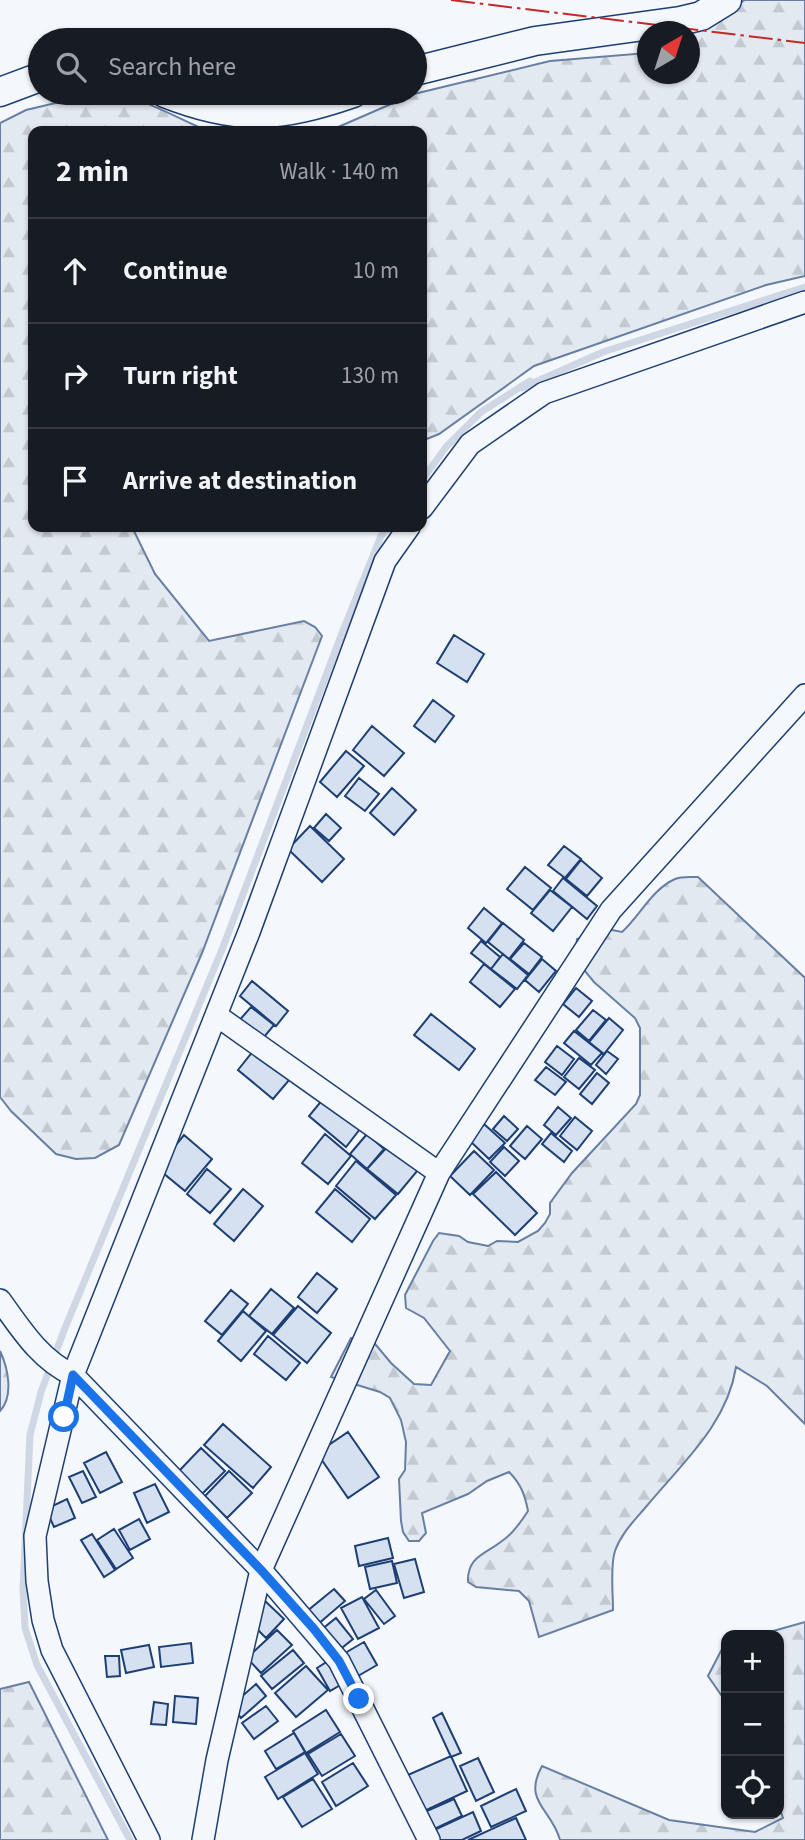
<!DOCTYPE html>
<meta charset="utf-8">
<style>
:root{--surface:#171b24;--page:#20242c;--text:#f1f3f6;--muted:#9ea1a6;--line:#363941}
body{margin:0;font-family:"Source Sans 3",sans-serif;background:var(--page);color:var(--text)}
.controls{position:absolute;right:21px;bottom:21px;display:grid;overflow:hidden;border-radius:14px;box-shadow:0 2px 5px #0004}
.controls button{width:63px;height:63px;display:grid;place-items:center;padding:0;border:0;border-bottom:2px solid var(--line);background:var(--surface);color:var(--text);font:35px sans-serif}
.compass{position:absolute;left:637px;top:21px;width:63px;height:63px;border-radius:50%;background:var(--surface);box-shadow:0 2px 5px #0004;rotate:39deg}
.stop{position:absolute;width:21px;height:21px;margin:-16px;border:5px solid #1a73e8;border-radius:50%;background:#fff}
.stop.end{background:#1a73e8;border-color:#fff;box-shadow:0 2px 7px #0008}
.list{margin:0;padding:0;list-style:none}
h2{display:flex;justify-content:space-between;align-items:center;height:91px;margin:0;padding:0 28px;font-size:30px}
h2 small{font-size:23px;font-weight:400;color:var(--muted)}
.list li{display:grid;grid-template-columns:46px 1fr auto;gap:21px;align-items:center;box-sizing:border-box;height:105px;padding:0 28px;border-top:2px solid var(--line)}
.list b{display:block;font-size:26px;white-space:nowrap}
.list em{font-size:23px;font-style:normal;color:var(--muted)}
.icon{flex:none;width:38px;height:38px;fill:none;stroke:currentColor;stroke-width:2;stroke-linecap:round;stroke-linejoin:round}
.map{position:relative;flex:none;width:805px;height:1840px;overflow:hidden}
.search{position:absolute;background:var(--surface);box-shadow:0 2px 5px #0004;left:28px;top:28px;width:399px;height:77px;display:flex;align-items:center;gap:18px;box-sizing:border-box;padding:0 24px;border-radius:38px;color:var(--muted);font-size:26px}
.panel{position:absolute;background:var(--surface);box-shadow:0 2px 5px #0004;left:28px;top:126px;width:399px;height:406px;border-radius:14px}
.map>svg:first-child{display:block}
</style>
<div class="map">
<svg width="805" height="1840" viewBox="0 0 805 1840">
<defs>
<pattern id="forest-firs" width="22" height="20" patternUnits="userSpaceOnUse" patternTransform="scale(1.75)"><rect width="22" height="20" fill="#e3e9f0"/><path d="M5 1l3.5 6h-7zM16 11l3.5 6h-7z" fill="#c2c9d1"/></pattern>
</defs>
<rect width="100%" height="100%" fill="#f4f7fb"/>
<path fill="url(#forest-firs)" stroke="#687fa3" stroke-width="2" d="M745 0H805V276L766 285 534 366 439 434 422 441V131H329L414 94 550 61 647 53 648 74H690V33Z
M98 93C138 93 173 117 208 131H33V527H132L155 574 209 641 304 621 315 627 322 636 202 953 119 1145 95 1158 76 1159 56 1154 11 1111 0 1097V123L26 110Z
M698 877 805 978V1424L767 1386 736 1367C727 1425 681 1464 645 1508 633 1522 621 1534 615 1551 610 1565 613 1594 613 1610L539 1637 529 1601 519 1591 476 1587 468 1582C467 1556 486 1554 502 1541 513 1534 521 1522 528 1511 525 1495 521 1484 509 1472L487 1481 468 1494 422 1513 426 1533 419 1541H409L403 1532 401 1521 399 1479 405 1470 406 1442 401 1420 390 1398 380 1392 331 1377 351 1338 371 1339 391 1363 414 1384 431 1385 450 1351 424 1318 406 1308 405 1295 433 1241 439 1233 459 1236 468 1242 488 1246 497 1241 518 1242 538 1231 545 1223 550 1214V1203L572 1173 636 1104 640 1095V1028L635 1018 594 982 575 959 577 939 607 929 622 932C640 916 651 890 675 879 681 876 691 877 698 877Z
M0 1351C8 1368 14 1396 0 1411Z
M805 1622V1840H560C552 1809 522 1802 542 1766L669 1820 755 1832 783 1818 779 1806V1635H759Z
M726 1646V1702L708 1676 723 1647Z
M29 1682 108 1840H0V1689Z"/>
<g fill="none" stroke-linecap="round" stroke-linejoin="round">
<path stroke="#cfd7e4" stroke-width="7" d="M422 480 446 447 481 412 530 381 522 388 603 352 805 287
M130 1840 37 1665 25 1628 23 1589 30 1435 41 1392 65 1328 223 947 342 633 381 536 388 527"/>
</g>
<path fill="#d5e0f0" stroke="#1d3f73" stroke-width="2" d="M454 635 484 654 467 682 437 663Z
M433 700 454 716 435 742 414 726Z
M372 726 404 753 384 776 353 750Z
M346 751 364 766 337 797 320 782Z
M359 778 379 794 365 811 345 796Z
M392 788 416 810 394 835 370 813Z
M326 814 341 828 329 841 314 828Z
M310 826 344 859 322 882 288 849Z
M564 846 581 859 565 878 548 865Z
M581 860 602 878 587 896 566 879Z
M525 867 551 888 533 910 507 889Z
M563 878 597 906 587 919 553 891Z
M550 890 572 907 553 931 531 913Z
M484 908 502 923 486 943 468 928Z
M503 923 524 940 509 959 488 942Z
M481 941 500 957 491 969 471 953Z
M524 943 542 957 529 974 510 959Z
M503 954 528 975 517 989 491 969Z
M542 959 556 971 539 992 525 980Z
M484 964 515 989 500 1007 470 982Z
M252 981 288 1011 276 1026 240 996Z
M576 988 592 1001 579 1017 563 1004Z
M251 1007 274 1025 260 1042 237 1023Z
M593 1010 606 1020 589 1041 576 1030Z
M431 1014 475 1049 459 1070 414 1035Z
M609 1018 623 1030 604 1054 589 1042Z
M574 1031 602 1053 591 1065 564 1043Z
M557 1046 574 1059 562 1075 545 1062Z
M254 1050 290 1079 273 1099 238 1070Z
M607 1051 618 1059 606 1074 596 1065Z
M579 1058 595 1070 579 1089 564 1077Z
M546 1067 566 1082 555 1095 535 1080Z
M597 1073 609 1083 592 1104 580 1094Z
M323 1099 360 1129 346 1147 309 1116Z
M558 1107 571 1118 556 1135 544 1125Z
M504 1116 518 1129 507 1141 493 1129Z
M575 1117 592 1131 577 1150 560 1136Z
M484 1124 505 1143 489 1159 469 1140Z
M527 1126 542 1139 525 1159 510 1146Z
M551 1133 572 1151 564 1162 542 1144Z
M325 1134 351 1156 328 1184 302 1163Z
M367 1134 384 1149 367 1169 350 1154Z
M184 1135 212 1159 185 1191 157 1168Z
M388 1146 418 1170 398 1194 367 1169Z
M504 1147 519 1161 505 1176 490 1162Z
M474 1151 494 1170 470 1195 450 1176Z
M356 1161 396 1195 375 1219 336 1186Z
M207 1169 231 1189 210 1213 187 1194Z
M496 1172 537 1213 515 1235 473 1194Z
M243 1189 263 1206 234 1241 214 1224Z
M335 1189 370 1219 352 1242 316 1212Z
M317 1273 337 1289 317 1313 298 1297Z
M271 1289 294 1308 272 1334 249 1316Z
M231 1290 248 1304 222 1335 205 1321Z
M298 1306 331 1333 307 1363 273 1335Z
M243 1311 266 1331 241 1361 218 1341Z
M268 1336 300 1363 286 1380 254 1354Z
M223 1424 271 1467 253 1488 204 1445Z
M348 1432 379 1477 348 1498 317 1453Z
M201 1448 225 1471 202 1494 179 1471Z
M106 1452 122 1482 100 1493 84 1463Z
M83 1471 96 1497 82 1503 69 1477Z
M229 1471 252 1493 227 1518 205 1496Z
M155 1484 169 1512 147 1523 134 1493Z
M67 1499 75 1518 54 1527 46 1509Z
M139 1519 150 1539 130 1550 119 1530Z
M114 1529 133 1558 116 1569 97 1540Z
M92 1534 115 1570 104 1577 81 1540Z
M388 1538 393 1558 359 1566 355 1546Z
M415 1559 424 1592 404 1598 394 1564Z
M392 1561 397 1583 370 1589 365 1567Z
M334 1589 345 1601 317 1625 306 1612Z
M376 1590 395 1616 384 1624 364 1599Z
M362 1597 379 1628 358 1639 341 1608Z
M264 1600 284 1619 266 1638 252 1624Z
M336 1618 353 1639 338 1651 321 1630Z
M277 1630 292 1645 261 1673 247 1658Z
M364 1642 377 1665 358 1676 345 1653Z
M191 1643 193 1663 161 1667 159 1647Z
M149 1645 154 1667 126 1673 121 1650Z
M293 1650 304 1663 272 1689 261 1676Z
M105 1656H119L120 1676 107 1677Z
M333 1658 347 1681 330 1691 317 1668Z
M306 1666 328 1690 296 1717 275 1693Z
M256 1684 266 1696 241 1718 231 1706Z
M175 1696 198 1698 196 1724 173 1722Z
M154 1702 168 1704 166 1725 151 1724Z
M266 1706 278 1721 254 1739 242 1723Z
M326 1710 340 1732 306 1753 293 1731Z
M442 1713 461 1753 451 1757 433 1718Z
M294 1733 305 1752 276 1769 265 1751Z
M341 1734 355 1756 322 1776 308 1754Z
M305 1753 318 1774 278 1799 265 1777Z
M451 1756 467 1791 418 1814 401 1778Z
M478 1758 494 1792 476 1801 460 1766Z
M353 1763 368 1786 336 1806 322 1782Z
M313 1779 332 1809 302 1827 283 1797Z
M516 1789 526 1811 491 1827 481 1806Z
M454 1799 462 1816 428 1832 420 1814Z
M473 1812 481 1831 462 1840H437L432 1831Z
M516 1818 526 1840H468Z"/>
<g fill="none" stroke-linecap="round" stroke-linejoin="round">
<g stroke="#1d3f73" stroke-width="24">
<path id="street" d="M422 508 470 444 544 393 805 302
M216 1015 439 1173
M0 1300C21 1329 40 1360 73 1375L261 1570 339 1661 429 1840
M149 1840 52 1650 43 1620 37 1581 35 1536 73 1375 249 932 385 561 409 527
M203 1840 217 1760 261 1570 439 1173 611 910 805 695"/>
</g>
<g stroke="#1d3f73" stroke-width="31">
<path id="secondary" d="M415 71 535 41 680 21 701 16 727 0
M0 92 40 77
M165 93C238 122 280 118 353 93"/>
</g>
<use href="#street" stroke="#f4f7fb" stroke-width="21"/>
<use href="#secondary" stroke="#f4f7fb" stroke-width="28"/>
<path stroke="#c62828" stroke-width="2" stroke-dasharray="24 5 3.5 5" stroke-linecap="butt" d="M451 0 805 43"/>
</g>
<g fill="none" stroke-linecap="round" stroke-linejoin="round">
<path stroke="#1a73e8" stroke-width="9" d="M64 1417 73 1375 261 1570 314 1629 339 1661 359 1699"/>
</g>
</svg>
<div class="controls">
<button>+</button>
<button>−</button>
<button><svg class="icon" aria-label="locate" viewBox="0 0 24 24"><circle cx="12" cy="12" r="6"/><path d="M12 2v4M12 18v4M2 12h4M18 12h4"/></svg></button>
</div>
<svg class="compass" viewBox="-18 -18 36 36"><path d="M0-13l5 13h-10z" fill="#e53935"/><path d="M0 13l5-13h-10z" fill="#9ea1a6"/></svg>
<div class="stop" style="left:64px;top:1417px"></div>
<div class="stop end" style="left:359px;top:1699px"></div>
<div class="search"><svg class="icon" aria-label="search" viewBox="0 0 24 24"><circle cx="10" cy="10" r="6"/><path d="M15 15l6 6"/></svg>Search here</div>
<section class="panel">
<h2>2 min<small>Walk · 140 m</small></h2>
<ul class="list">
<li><svg class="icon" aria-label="ahead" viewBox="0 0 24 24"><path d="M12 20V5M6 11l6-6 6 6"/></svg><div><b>Continue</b></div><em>10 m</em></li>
<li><svg class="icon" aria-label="right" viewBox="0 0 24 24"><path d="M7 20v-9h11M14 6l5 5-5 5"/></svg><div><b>Turn right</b></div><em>130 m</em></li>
<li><svg class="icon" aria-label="arrive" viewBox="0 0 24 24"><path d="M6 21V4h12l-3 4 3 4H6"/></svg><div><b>Arrive at destination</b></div></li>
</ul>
</section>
</div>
